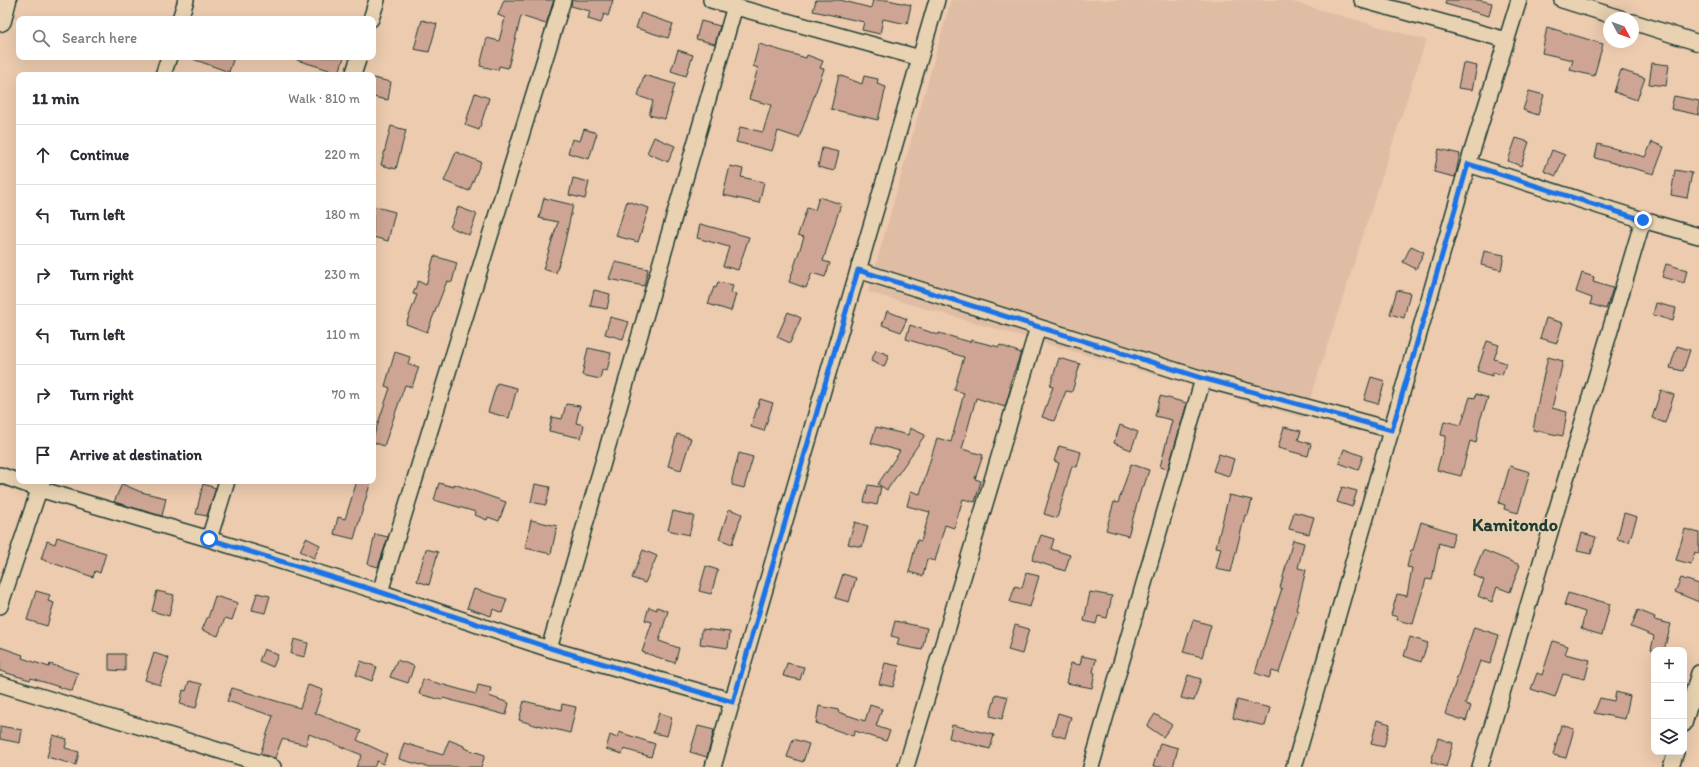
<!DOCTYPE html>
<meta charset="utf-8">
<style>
:root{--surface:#fff;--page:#f2f2f3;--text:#2b2b33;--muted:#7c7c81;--line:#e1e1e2}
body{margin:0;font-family:Itim,sans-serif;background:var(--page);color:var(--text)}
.controls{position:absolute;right:12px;bottom:12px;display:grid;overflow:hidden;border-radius:8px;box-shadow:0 4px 16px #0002}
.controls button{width:36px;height:36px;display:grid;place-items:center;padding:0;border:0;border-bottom:1px solid var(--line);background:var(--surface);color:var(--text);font:20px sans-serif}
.compass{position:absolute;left:1603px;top:12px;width:36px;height:36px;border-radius:50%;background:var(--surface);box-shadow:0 4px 16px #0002;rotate:131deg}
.stop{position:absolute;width:12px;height:12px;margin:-9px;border:3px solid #1a73e8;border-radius:50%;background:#fff}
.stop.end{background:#1a73e8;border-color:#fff;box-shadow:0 1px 4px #0008}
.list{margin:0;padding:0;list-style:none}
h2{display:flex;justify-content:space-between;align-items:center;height:52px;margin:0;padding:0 16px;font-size:17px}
h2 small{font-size:13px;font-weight:400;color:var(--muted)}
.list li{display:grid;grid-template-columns:26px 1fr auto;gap:12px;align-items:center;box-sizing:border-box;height:60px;padding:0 16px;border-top:1px solid var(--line)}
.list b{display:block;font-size:15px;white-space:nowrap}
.list em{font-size:13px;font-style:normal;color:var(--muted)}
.icon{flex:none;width:22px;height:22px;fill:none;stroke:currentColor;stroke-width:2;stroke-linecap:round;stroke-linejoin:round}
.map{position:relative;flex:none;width:1699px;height:767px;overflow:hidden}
.search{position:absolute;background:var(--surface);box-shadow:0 4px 16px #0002;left:16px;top:16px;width:360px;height:44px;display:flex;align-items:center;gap:10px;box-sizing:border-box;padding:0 14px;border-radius:8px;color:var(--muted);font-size:15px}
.panel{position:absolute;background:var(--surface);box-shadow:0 4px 16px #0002;left:16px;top:72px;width:360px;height:412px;border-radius:8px}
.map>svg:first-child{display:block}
</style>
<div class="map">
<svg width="1699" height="767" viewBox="0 0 1699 767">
<rect width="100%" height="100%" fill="#eccbaf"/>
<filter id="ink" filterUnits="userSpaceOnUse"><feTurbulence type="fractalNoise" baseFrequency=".025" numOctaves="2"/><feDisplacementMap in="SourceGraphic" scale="8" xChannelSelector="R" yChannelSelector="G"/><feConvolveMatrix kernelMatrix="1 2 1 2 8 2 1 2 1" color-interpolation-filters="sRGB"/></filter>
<g filter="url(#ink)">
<path fill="#dfbda5" d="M951 0H1286L1426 40 1304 418 868 292Z"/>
<path fill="#cea594" stroke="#1f3d34" d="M504 0H554L546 24 521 16 508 68 499 66 498 70 480 66 487 38 499 41 505 18 498 15Z
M572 0H613L608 16 604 14 601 23 588 19 590 11 571 6Z
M816 0H840L871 8 873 0H888L911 5 907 24 883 19 880 34 862 30 864 22 813 11Z
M1446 0H1479L1492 3 1489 16 1445 4Z
M641 13 673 24 668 38 636 28Z
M422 20 437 24 429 52 414 49Z
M701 21 720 26 715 44 696 39Z
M1547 27 1603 44 1594 76 1570 70 1573 60 1542 53Z
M759 44 806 58 807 55 823 61 820 68 824 69 799 138 778 131 772 151 736 142 740 127 763 132 771 105 749 99 758 68 753 66Z
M678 50 693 55 686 76 671 71Z
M193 57H234L229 72 193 59Z
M298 57H344L339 73 297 60Z
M1463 63 1477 66 1472 90 1458 88Z
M1652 63 1669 65 1666 86 1649 84Z
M1621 70 1645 78 1637 100 1614 92Z
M644 75 675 84 665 119 649 115 653 101 638 96Z
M839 75 862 84 864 76 878 79 877 84 886 87 878 120 831 109Z
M373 78 391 82 388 100 373 97Z
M1529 91 1544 95 1538 115 1523 110Z
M475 93 489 98 479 130 465 125Z
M1674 96 1699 101V115L1671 109Z
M391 126 406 130 396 169 381 165Z
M584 129 597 133 589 159 568 153 572 139 580 141Z
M654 137 675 146 668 162 647 153Z
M1516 138 1529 142 1521 166 1508 161Z
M1652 142 1664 147 1654 174 1595 158 1598 144 1645 157Z
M822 148 839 152 834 171 818 167Z
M1439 149 1460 154 1455 177 1434 172Z
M1552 150 1565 155 1556 176 1544 171Z
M456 152 481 162 469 191 444 181Z
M730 166 743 169 741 177 764 182 759 203 723 195Z
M1675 170 1692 173 1687 198 1671 195Z
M573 178 589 182 585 199 569 195Z
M819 197 841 204 823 261 830 263 825 277 812 273 806 288 789 282 804 237 798 235 807 208 815 210Z
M544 198 573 205 564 246 556 273 543 269 558 222 539 218Z
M627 201 649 208 638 242 616 236Z
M373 206 395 212 388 241 373 237Z
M458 207 477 214 469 235 450 227Z
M700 224 749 237 738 270 723 266 729 247 697 238Z
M1411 246 1424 252 1416 269 1403 262Z
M1484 251 1504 255 1501 270 1481 265Z
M434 256 457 263 452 282 447 281 427 332 406 324 417 295 413 294 418 281 426 285Z
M615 262 648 269 644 286 609 279Z
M1666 264 1687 270 1684 283 1662 277Z
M1582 273 1594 277 1593 282 1613 288 1606 309 1590 304 1592 298 1576 292Z
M718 282 733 285 731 293 736 294 731 311 708 304 714 287 716 288Z
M594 290 610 294 607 309 590 306Z
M1397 290 1410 293 1404 318 1390 314Z
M1656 303 1676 308 1673 321 1653 315Z
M887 311 907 319 901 332 882 325Z
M788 312 801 318 790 343 777 337Z
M610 317 629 322 623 339 605 334Z
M1546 318 1563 323 1557 343 1540 338Z
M910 325 938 335 939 333 970 342 971 340 999 347 1000 345 1021 353 1009 386 1011 387 1005 407 976 398 962 449 983 455 975 479 981 481 975 502 963 499 954 528 945 525 935 561 927 559 923 576 909 572 917 540 921 541 930 512 907 506 911 491 920 494 937 438 951 442 964 393 954 390 964 357 906 339Z
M1487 341 1499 345 1494 359 1506 363 1502 375 1493 372 1492 376 1477 371Z
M1677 346 1690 350 1683 371 1670 368Z
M588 348 611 353 607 371 602 370 600 379 582 375Z
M876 350 889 355 884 367 871 361Z
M395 352 410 357 408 364 419 367 412 387 405 385 384 446 373 442V438L390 388 385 386Z
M1548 357 1563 361 1552 408 1567 412 1563 436 1533 430 1541 387Z
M1059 358 1080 364 1072 392 1066 391 1054 421 1042 417 1053 387 1050 386Z
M1371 377 1385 381 1378 404 1364 400Z
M497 383 517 388 509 418 488 412Z
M1661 390 1674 395 1665 423 1652 418Z
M1476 394 1488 398 1480 420 1476 443 1470 441 1461 476 1437 470 1446 436 1441 435 1444 421 1461 425 1470 397 1475 398Z
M1160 396 1187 403 1168 469 1160 467 1172 420 1155 416Z
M760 399 773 403 764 431 751 427Z
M566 404 580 406 576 423 584 425 581 438 549 431 552 417 562 419Z
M1120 425 1138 432 1131 450 1114 443Z
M876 427 908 435 910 428 925 435 887 490 878 484 900 451 871 443Z
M1284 427 1301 431 1298 440 1311 444 1308 456 1278 448Z
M677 434 691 438 681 470 668 466Z
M1059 446 1081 452 1077 467 1072 466 1057 518 1044 514 1059 463 1054 461Z
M1344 449 1363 456 1358 470 1339 463Z
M739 453 753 457 744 488 732 485V479Z
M1219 454 1234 459 1229 476 1213 471Z
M1131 464 1149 470 1144 486H1142L1128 536 1106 530 1114 502 1118 503Z
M1510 466 1530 472 1518 513 1504 509 1505 505 1499 503Z
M357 481H371L354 539 334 534 338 517 345 519Z
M439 483 454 487V484L506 502 499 521 488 517 487 520 475 515 476 512 434 500Z
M122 484 141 492 166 498 162 516 114 502Z
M203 484 216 488 207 516 196 514Z
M535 484 550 487 546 505 531 502Z
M868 485 881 487 877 505 864 502Z
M1342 487 1357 491 1352 507 1337 502Z
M1229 495 1252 500 1248 515H1245L1231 572 1216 569 1221 548 1216 547Z
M729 509 742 514 732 544 719 539Z
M673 511 694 516 689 535 668 530Z
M1294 512 1314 517 1309 534 1289 529Z
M1624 513 1637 517 1629 542 1617 539Z
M531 520 557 526 551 554 525 548Z
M855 522 868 526 862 547 848 544Z
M1421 522 1455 533 1451 547 1439 543 1432 580 1426 579 1413 624 1397 620 1398 617 1391 615 1397 594 1407 596 1412 568 1407 567 1411 550H1413Z
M1685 529 1699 533V554L1695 552 1691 564 1676 560Z
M1582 533 1596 537 1591 554 1577 551Z
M375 534 388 537 378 567 368 564Z
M1041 535 1054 539 1051 549 1070 555 1065 571 1032 560Z
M57 537 75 543V544L106 553 100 573 95 571 93 577 41 559 47 541 55 544Z
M306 538 320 545 314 558 300 551Z
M1293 540 1304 543 1298 568 1306 570 1296 610 1298 611 1279 673 1272 671 1269 678 1255 673 1282 588H1280Z
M426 549 438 552 429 585 417 581Z
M643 550 657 556 645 583 632 578Z
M1483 550 1520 565 1510 592 1497 587 1492 602 1478 596 1484 580 1473 575Z
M706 566 718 570 711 594 699 591Z
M1026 573 1039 576 1030 607 1010 602 1015 586 1022 588Z
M843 574 856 578 849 602 835 598Z
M1681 578 1699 584V602L1675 592Z
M474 589 507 599 502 613 493 609 491 616 467 608Z
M36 591 50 595 48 601 54 603 47 626 27 620Z
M157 591 174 595 169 616 152 611Z
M1090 592 1112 596 1107 618 1098 616 1096 624 1084 621Z
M257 593 270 596 265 613 252 610Z
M1568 593 1596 601V600L1610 604 1602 635 1581 629 1585 612 1564 605Z
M215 596 238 603 232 620 225 618 218 636 202 630 207 618H208Z
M649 607 657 610V607L668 611 659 641 679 648 675 663 642 652 652 622 645 620Z
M1638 610 1655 617 1654 620 1671 624 1664 650H1651L1654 636 1631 627Z
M1193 620 1211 625 1202 657 1183 652Z
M895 621 927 628 922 650 897 645 899 638 891 636Z
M1015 625 1029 629 1022 654 1008 650Z
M1474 627 1499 635 1490 664 1480 661 1465 704 1471 706 1466 721 1445 714Z
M702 629 730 632 728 648 700 644Z
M1410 637 1428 643 1421 662 1404 656Z
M294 639 308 643 305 657 291 654Z
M1553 641 1568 646 1565 654 1590 660 1585 679 1563 674 1555 697 1531 689 1537 673 1542 675Z
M0 647 23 655 22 658 49 667 50 664 78 673 72 691 31 678 30 680 0 671Z
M264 649 278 655 273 667 259 661Z
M154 653 169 658 160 685 145 680Z
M109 654H125V671L109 670Z
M1082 656 1096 659 1093 672 1095 673 1092 688 1067 683 1071 663 1080 665Z
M397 660 414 666 408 683 390 677Z
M361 661 377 667 372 681 356 675Z
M787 663 804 667 800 680 783 676Z
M885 663 899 666 893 687 879 684Z
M1188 675 1201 679 1194 701 1181 698Z
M423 679 476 694 478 685 491 688 489 696 509 703 506 715 443 698 442 700 419 694Z
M189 681 202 684 196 708 180 704 183 690 186 691Z
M308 685 323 690 315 713 361 731 357 740 387 754 383 764 377 761 374 767H356L362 755 309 734 306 745 282 739 275 758 260 754 273 716 227 701 232 688 300 708Z
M1616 692 1630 696 1625 719 1594 713 1600 698 1614 701Z
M996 694 1008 697 1002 719 990 716Z
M1237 700 1270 708 1265 726 1233 718Z
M524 701 561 710 562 704 576 707 570 733 538 725V726L519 720Z
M870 705 882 709 876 726 890 731 886 741 855 731 853 736 816 723 819 706 839 710 838 712 865 721Z
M659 713 672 717 667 736 653 733Z
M1058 713 1071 717 1065 738 1052 734Z
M1155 714 1172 725 1163 737 1147 726Z
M1377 720 1390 724 1384 747 1371 744Z
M952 725 994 735 990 749 949 738Z
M1561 725 1574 729 1566 758 1553 755Z
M0 726 22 730 20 743 0 739Z
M698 726 714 730 707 757 690 752Z
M619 732 655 744 651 757 624 749 622 754 606 749 610 735 617 738Z
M53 735 67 739 65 748 79 752 76 765 47 757Z
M1438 738 1453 743 1446 767 1431 762Z
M793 739 809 744 803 762 787 757Z
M449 740 464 746V748L485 755 481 767H428L399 759 404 743 443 755Z
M1160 743 1178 748 1173 767H1153Z"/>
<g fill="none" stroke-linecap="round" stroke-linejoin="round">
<g stroke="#1f3d34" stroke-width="18">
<path id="minor" d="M711 0 920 58
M1362 0 1506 40
M1562 0 1620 18
M180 19 186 0
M371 19 377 0
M1633 22 1699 43
M163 75 169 57
M353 75 359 57
M1468 164 1643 220 1699 236
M858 270 1203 379 1392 430
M0 475 39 489 209 539 380 592 549 649 733 701
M209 539 227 481
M380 592 563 0
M0 606 42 481
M549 649 735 6
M0 684 273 767
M1684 724 1699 673
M713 767 937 0
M906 767 1038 327
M1091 767 1203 379
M1294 767 1468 164 1519 0
M1480 767 1643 220
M1671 767 1676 752"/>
</g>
<g stroke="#1f3d34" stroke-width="25">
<path id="secondary" d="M0 20 5 0"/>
</g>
<use href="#minor" stroke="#e8d2b1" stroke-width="15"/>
<use href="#secondary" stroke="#e8d2b1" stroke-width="22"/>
</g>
</g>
<g fill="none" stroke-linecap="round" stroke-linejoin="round" filter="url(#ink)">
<path stroke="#1a73e8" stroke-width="5" d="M209 539 380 592 550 648 733 702 858 270 1202 378 1392 430 1468 164 1643 220"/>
</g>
<g text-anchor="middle" stroke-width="3" stroke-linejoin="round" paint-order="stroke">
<g font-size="18" font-weight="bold" fill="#1f3d34" stroke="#e8d2b1">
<text x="1515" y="531">Kamitondo</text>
</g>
</g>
</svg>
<div class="controls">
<button>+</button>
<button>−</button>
<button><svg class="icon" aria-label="layers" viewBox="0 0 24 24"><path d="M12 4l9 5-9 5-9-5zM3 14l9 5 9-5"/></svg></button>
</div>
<svg class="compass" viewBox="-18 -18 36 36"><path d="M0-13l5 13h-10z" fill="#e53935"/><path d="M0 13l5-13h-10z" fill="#7c7c81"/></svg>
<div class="stop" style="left:209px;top:539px"></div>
<div class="stop end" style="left:1643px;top:220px"></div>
<div class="search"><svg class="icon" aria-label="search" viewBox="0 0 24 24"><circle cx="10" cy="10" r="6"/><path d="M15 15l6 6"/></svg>Search here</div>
<section class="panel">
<h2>11 min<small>Walk · 810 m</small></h2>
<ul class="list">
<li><svg class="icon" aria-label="ahead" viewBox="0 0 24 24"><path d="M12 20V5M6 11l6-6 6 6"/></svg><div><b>Continue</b></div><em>220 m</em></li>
<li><svg class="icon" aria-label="left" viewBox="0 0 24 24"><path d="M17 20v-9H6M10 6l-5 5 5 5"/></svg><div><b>Turn left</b></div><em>180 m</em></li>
<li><svg class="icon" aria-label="right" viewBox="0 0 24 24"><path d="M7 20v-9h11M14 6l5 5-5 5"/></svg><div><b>Turn right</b></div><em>230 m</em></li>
<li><svg class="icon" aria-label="left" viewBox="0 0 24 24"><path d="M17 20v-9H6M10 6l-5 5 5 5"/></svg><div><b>Turn left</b></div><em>110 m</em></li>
<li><svg class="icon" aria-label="right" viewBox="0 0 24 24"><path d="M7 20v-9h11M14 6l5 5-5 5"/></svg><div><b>Turn right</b></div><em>70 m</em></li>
<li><svg class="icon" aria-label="arrive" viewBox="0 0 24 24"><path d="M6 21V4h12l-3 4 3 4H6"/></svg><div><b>Arrive at destination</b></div></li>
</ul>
</section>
</div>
